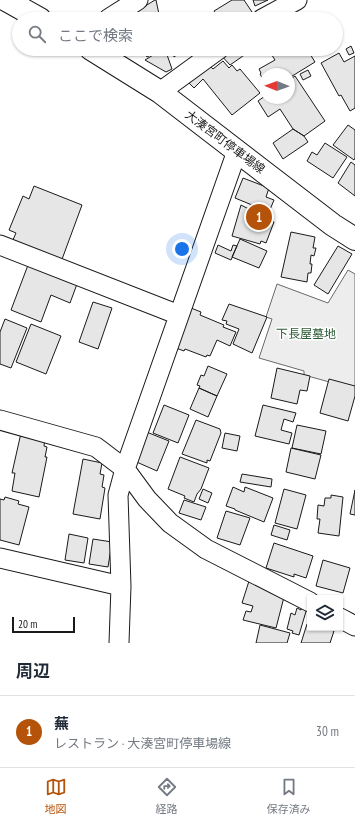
<!DOCTYPE html>
<html lang="ja">
<meta charset="utf-8">
<style>
:root{--surface:#fff;--page:#f6f6f7;--text:#1f2937;--muted:#747a83;--line:#e0e1e3;--accent:#b45309}
body{margin:0;font-family:"PT Sans Narrow","Noto Sans JP",sans-serif;background:var(--page);color:var(--text)}
.controls{position:absolute;right:12px;bottom:12px;display:grid;overflow:hidden;border-radius:0px;box-shadow:0 1px 3px #0004}
.controls button{width:36px;height:36px;display:grid;place-items:center;padding:0;border:0;border-bottom:1px solid var(--line);background:var(--surface);color:var(--text);font:20px sans-serif}
.compass{position:absolute;left:259px;top:68px;width:36px;height:36px;border-radius:50%;background:var(--surface);box-shadow:0 1px 3px #0004;rotate:271deg}
.scale{position:absolute;left:12px;bottom:10px;width:63px;box-sizing:border-box;padding-left:4px;border:2px solid #1a1a1a;border-top:0;font-size:11px;line-height:14px;white-space:nowrap;color:#1a1a1a;-webkit-text-stroke:3px #fff;paint-order:stroke}
.you{position:absolute;left:182px;top:249px;width:14px;height:14px;margin:-10px;border:3px solid #fff;border-radius:50%;background:#1a73e8;box-shadow:0 0 0 6px #1a73e833}
.badge{display:grid;place-items:center;width:26px;height:26px;border-radius:50%;background:var(--accent);color:#fff;font-size:13px;font-weight:700}
.pin{position:absolute;translate:-50% -50%;border:2px solid #fff;box-shadow:0 1px 4px #0006}
.list{margin:0;padding:0;list-style:none}
h2{display:flex;justify-content:space-between;align-items:center;height:52px;margin:0;padding:0 16px;font-size:17px}
h2 small{font-size:13px;font-weight:400;color:var(--muted)}
.list li{display:grid;grid-template-columns:26px 1fr auto;gap:12px;align-items:center;box-sizing:border-box;height:72px;padding:0 16px;border-top:1px solid var(--line)}
.list b{display:block;font-size:15px;white-space:nowrap}
.list p{margin:0;font-size:13px;white-space:nowrap;color:var(--muted)}
.list em{font-size:13px;font-style:normal;color:var(--muted)}
.icon{flex:none;width:22px;height:22px;fill:none;stroke:currentColor;stroke-width:2;stroke-linecap:round;stroke-linejoin:round}
.map{position:relative;flex:none;width:355px;height:643px;overflow:hidden}
.search{position:absolute;background:var(--surface);box-shadow:0 1px 3px #0004;left:12px;right:12px;top:12px;height:44px;display:flex;align-items:center;gap:10px;box-sizing:border-box;padding:0 14px;border-radius:22px;color:var(--muted);font-size:15px}
.sheet{height:124px;background:var(--surface)}
nav{display:flex;justify-content:space-around;align-items:center;box-sizing:border-box;height:56px;border-top:1px solid var(--line);background:var(--surface);font-size:11px;color:var(--muted)}
nav a{display:grid;justify-items:center;gap:2px}
nav .on{color:var(--accent)}
.map>svg:first-child{display:block}
</style>
<div class="map">
<svg width="355" height="643" viewBox="0 0 355 643">
<rect width="100%" height="100%" fill="#fff"/>
<path fill="#ededed" stroke="#6a6a6a" d="M348 270 355 274V389L304 375V371L259 358 272 319 266 317 277 284 328 303Z"/>
<path fill="#e6e6e6" stroke="#1a1a1a" d="M155 0H156L160 19H124Z
M232 0H244L252 12 241 19H219L214 11Z
M253 0H268L255 6Z
M351 46 354 53 349 55 346 49Z
M142 49H161L147 57Z
M163 49H165L172 69 166 72 145 60Z
M172 49H185L174 57Z
M227 49H253L230 65 220 54Z
M268 49H307L315 62 289 78V74H265V83L260 74 261 73 259 69 275 60Z
M339 53 344 62 355 56V108L350 111 341 95 339 96 321 63Z
M223 61 229 68 232 65 237 71 240 69 260 93 232 115 203 79 194 88 187 81 207 63 213 69Z
M308 70 311 76 303 80 300 74Z
M295 76 325 121 304 136 293 129 280 109 268 117 258 101 265 96V98H289V80Z
M348 125 355 130V158L354 160 333 145Z
M293 129 304 136 308 142 283 159 273 143Z
M325 143 347 157 333 178 307 161 312 152 317 155Z
M351 162 355 165V196L338 183Z
M243 178 269 188 266 197 274 200 269 212 235 198Z
M34 186 82 205 61 262 12 242 16 233 9 230 23 196 29 199Z
M241 205 274 222 266 243 261 241 260 244 232 236Z
M291 232 315 237 313 248H316L314 256 311 255 310 264H312L311 273H308L307 282 281 277Z
M240 239 267 251 259 268 232 257Z
M218 245 231 251 233 245 237 246 231 260 215 253Z
M338 246 352 254 328 294 314 285Z
M28 265 77 284 70 303 51 295 41 322 11 310Z
M93 302 112 308 98 349 79 342Z
M229 304 267 317 252 353 233 344 239 329 226 324 227 321 222 320Z
M191 308 201 312 200 315 224 325 223 327 236 332 230 346 217 340 210 356 207 355 206 357 185 349 184 351 176 348Z
M5 319 27 328 11 368 0 364V332Z
M31 324 61 336 46 374 16 362Z
M208 366 227 374 217 396 199 388 200 386 197 385 201 375 204 376Z
M277 368 310 376 307 391 300 390 297 404 271 398Z
M329 379 355 386V396L348 421 320 413Z
M199 388 217 396 208 417 190 409Z
M164 405 189 415 178 443 153 433Z
M263 405 296 413 293 422 284 419 281 430 292 433 289 444 255 436Z
M196 420 220 429 221 433 210 461 207 460V463L182 454Z
M297 425 326 431 321 454 292 448Z
M144 431 169 441 157 471 132 460Z
M21 433 45 438 44 446 47 447 45 457H47L39 497 12 491 15 473H12Z
M225 433 240 436 237 451 222 448Z
M291 448 321 455 315 479 286 472Z
M180 457 209 468 201 489 197 494 194 502 184 498 185 496 168 489Z
M83 459 102 463 100 474 104 475 102 487 105 488 100 519 73 514Z
M242 474 272 479 271 487 240 482Z
M233 487 244 492 245 487 273 498 264 522 235 510V509L226 506Z
M203 489 212 493 208 503 199 499Z
M284 489 306 495 297 529 275 523Z
M355 490V515L350 514Z
M331 495 343 497 339 536 318 533 320 519H317L318 505 324 506 325 498H331Z
M5 497 19 501 18 504 29 507 19 545 0 540V499L4 500Z
M184 500 206 507 201 520 179 513Z
M226 511 250 518 240 545 217 538Z
M274 525 290 530 287 540 271 535Z
M69 534 88 538 84 563 65 560Z
M93 539 112 542 108 567 89 564Z
M274 543 313 556 306 578 294 574V577L266 568Z
M323 560 350 568 343 593 316 586Z
M249 581 284 597 276 628 243 620 246 611 251 612 253 606 242 603Z
M302 606 307 608 299 635 292 633 293 631 287 629 291 613 295 615 297 608 301 610Z
M307 624 310 625V628H323L334 631 330 643H301Z
M260 625 290 633 287 643H256Z"/>
<g fill="none" stroke-linecap="round" stroke-linejoin="round">
<g stroke="#1a1a1a" stroke-width="21">
<path id="street" d="M108 19 138 0
M262 19 297 0
M160 92 219 49
M0 245 179 315
M0 420 96 447 125 469 147 499 170 523 206 549 310 602
M0 558 121 586
M340 618 355 626
M119 643 121 586 118 495 125 469 237 151"/>
</g>
<g stroke="#1a1a1a" stroke-width="24">
<path id="secondary" d="M6 0 40 19
M91 49 160 92 333 225 355 239"/>
</g>
<use href="#street" stroke="#fff" stroke-width="19"/>
<use href="#secondary" stroke="#fff" stroke-width="22"/>
</g>
<g text-anchor="middle" stroke-width="3" stroke-linejoin="round" paint-order="stroke">
<g font-size="12" fill="#1a1a1a" stroke="#fff">
<text transform="translate(225 142) rotate(37)" y="4">大湊宮町停車場線</text>
</g>
<g font-size="12" fill="#2b5a34" stroke="#fff">
<text x="306" y="338">下長屋墓地</text>
</g>
</g>
</svg>
<div class="controls">
<button><svg class="icon" aria-label="layers" viewBox="0 0 24 24"><path d="M12 4l9 5-9 5-9-5zM3 14l9 5 9-5"/></svg></button>
</div>
<svg class="compass" viewBox="-18 -18 36 36"><path d="M0-13l5 13h-10z" fill="#e53935"/><path d="M0 13l5-13h-10z" fill="#747a83"/></svg>
<div class="scale">20 m</div>
<div class="you"></div>
<div class="pin badge" style="left:259px;top:217px">1</div>
<div class="search"><svg class="icon" aria-label="search" viewBox="0 0 24 24"><circle cx="10" cy="10" r="6"/><path d="M15 15l6 6"/></svg>ここで検索</div>
</div>
<section class="sheet">
<h2>周辺<small></small></h2>
<ul class="list">
<li><span class="badge">1</span><div><b>蕪</b><p>レストラン · 大湊宮町停車場線</p></div><em>30 m</em></li>
</ul>
</section>
<nav>
<a class="on"><svg class="icon" aria-label="map" viewBox="0 0 24 24"><path d="M3 6l6-2 6 2 6-2v14l-6 2-6-2-6 2zM9 4v14M15 6v14"/></svg>地図</a>
<a><svg class="icon" aria-label="directions" viewBox="0 0 24 24"><path d="M12 3l9 9-9 9-9-9zM9 14v-3h6M13 9l2 2-2 2"/></svg>経路</a>
<a><svg class="icon" aria-label="saved" viewBox="0 0 24 24"><path d="M7 4h10v16l-5-4-5 4z"/></svg>保存済み</a>
</nav>
